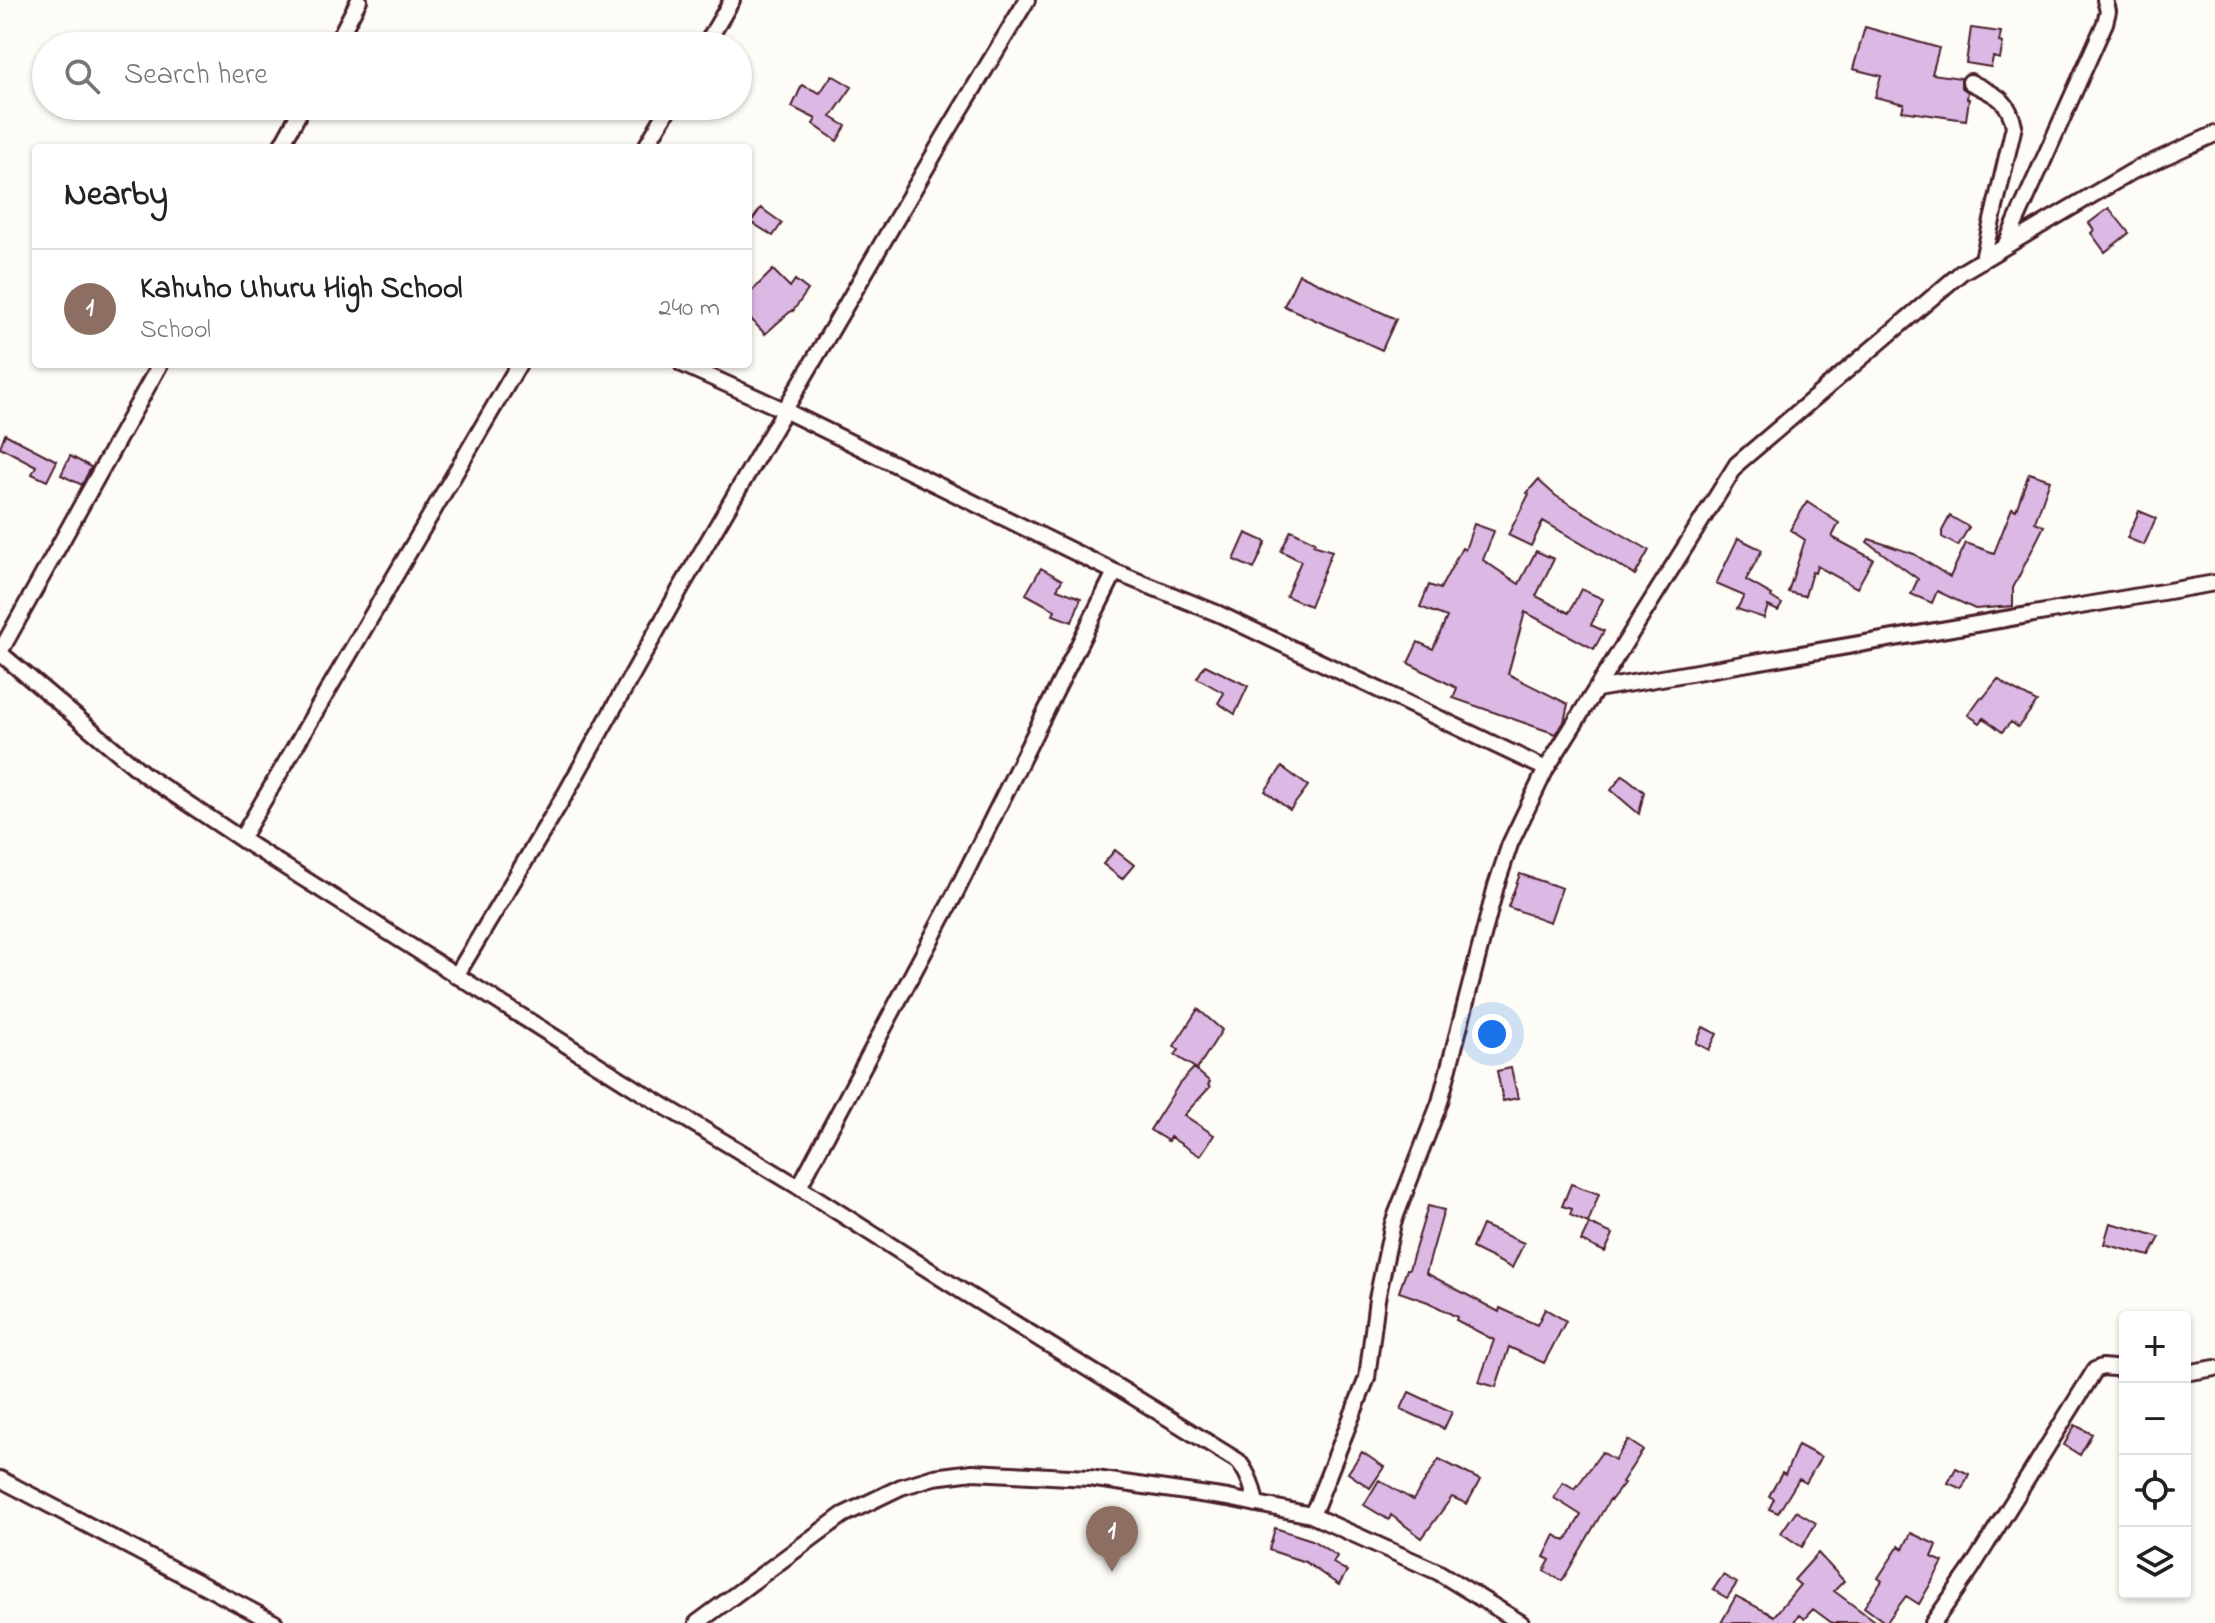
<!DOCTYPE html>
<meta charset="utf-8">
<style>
:root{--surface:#fff;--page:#f2f2f2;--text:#222;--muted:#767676;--line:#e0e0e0;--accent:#c8321e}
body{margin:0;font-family:"Indie Flower",sans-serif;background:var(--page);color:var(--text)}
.controls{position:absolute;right:24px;bottom:24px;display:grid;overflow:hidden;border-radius:8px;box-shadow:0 2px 6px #0004}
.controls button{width:72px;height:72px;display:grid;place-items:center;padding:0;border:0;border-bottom:2px solid var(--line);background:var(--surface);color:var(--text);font:40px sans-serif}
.you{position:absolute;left:1492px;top:1034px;width:28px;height:28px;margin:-20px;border:6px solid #fff;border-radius:50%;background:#1a73e8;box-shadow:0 0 0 12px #1a73e833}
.badge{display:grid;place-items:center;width:52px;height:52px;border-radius:50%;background:var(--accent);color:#fff;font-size:26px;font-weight:700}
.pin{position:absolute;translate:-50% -66px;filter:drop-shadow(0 2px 4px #0008)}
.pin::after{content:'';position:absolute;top:42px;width:28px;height:24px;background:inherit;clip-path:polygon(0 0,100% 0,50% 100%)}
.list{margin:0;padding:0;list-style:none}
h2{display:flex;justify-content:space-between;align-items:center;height:104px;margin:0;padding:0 32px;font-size:34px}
h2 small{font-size:26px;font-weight:400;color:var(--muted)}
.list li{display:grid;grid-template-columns:52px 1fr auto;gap:24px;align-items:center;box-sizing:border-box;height:120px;padding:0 32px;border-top:2px solid var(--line)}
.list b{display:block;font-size:30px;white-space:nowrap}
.list p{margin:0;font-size:26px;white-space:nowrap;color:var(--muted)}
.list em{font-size:26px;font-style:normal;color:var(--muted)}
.icon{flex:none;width:44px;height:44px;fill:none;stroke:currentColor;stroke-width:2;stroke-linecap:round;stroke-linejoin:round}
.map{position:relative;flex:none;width:2215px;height:1623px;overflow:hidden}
.search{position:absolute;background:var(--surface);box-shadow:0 2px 6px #0004;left:32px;top:32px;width:720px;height:88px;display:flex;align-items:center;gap:20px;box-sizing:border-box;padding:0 28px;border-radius:44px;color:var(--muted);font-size:30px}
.panel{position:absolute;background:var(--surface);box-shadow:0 2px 6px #0004;left:32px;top:144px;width:720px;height:224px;border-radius:8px}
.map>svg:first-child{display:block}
</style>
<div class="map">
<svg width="2215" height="1623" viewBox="0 0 2215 1623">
<rect width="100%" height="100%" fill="#fdfcf7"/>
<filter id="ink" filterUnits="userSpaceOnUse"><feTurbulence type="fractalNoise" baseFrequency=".0125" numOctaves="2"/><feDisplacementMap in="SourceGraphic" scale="16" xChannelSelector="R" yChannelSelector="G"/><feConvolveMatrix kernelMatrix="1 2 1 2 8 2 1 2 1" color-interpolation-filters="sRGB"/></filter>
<g filter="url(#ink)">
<path fill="#dbb9e4" stroke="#4a1f2b" stroke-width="2" d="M1865 27 1939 48 1932 74 1961 78V87L1968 92 1967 99H1969L1966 120 1902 111 1904 104 1875 97 1881 76 1853 69Z
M1971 28 2001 32 1999 42 2003 43 2000 59 1993 57 1991 67 1966 63Z
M832 75 852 87 831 117 846 126 837 141 813 124 816 119 792 107 802 85 820 93Z
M761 208 782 223 773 236 751 222Z
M2109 208 2129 233 2105 252 2091 233 2094 230 2089 223Z
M773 270 790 287 795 280 808 290 793 311 792 310 765 334 748 316V295Z
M1299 274 1396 319 1382 350 1284 306Z
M5 434 57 461 47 481 32 474 36 466 0 447Z
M70 456 91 467 82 485 61 475Z
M2029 473 2050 480 2035 522 2044 526 2013 588V606L1975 609 1937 591 1932 603 1911 594 1918 579 1867 542 1869 539 1914 554 1950 577 1966 543 1994 553 2012 508 2016 510Z
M1538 480 1556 496 1649 550 1635 575 1543 521 1531 546 1508 535 1529 494 1527 493Z
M1807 502 1839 523 1832 537 1873 559 1857 588 1817 566 1815 573 1812 572 1805 596 1788 592 1805 540 1790 530Z
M2139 511 2156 518 2144 545 2127 538Z
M1950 516 1969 527 1958 546 1942 537V531Z
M1474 524 1494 531 1483 560 1519 584 1536 551 1554 559 1536 596 1569 613 1581 589 1603 599 1591 625 1604 631 1594 649 1525 612 1508 674 1568 704 1564 722 1556 734 1453 698 1457 688 1408 663 1418 642 1433 649 1447 617 1420 607 1429 585 1440 589 1462 548 1465 550Z
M1291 530 1315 542 1313 545 1332 551 1310 606 1286 596 1301 561 1281 551Z
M1246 533 1266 542 1254 569 1234 560Z
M1738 538 1762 550 1746 580 1772 595 1771 597 1782 604 1778 611 1768 606 1764 618 1737 609 1744 596 1716 584Z
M1041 568 1062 580 1057 589 1081 598 1072 622 1053 615 1055 610 1026 594Z
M1205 665 1248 686 1235 714 1218 703 1224 693 1197 678Z
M1998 679 2007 686 2037 702 2018 727 2011 722 2002 732 1984 718 1980 723 1968 715 1981 697 1983 698Z
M1282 767 1308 786 1290 810 1265 791Z
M1623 775 1644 792 1639 814 1611 790Z
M1115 850 1134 865 1122 879 1103 864Z
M1520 874 1562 888 1550 922 1508 907Z
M1198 1009 1222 1030 1197 1069 1175 1055 1179 1050 1174 1046Z
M1703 1027 1717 1034 1709 1050 1696 1043Z
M1194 1068 1210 1082 1208 1085 1210 1087 1184 1115 1214 1135 1200 1156 1170 1137 1168 1141 1150 1130 1179 1084Z
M1511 1068 1518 1098 1503 1101 1497 1071Z
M1571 1184 1599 1194 1588 1223 1570 1215 1572 1209 1562 1206Z
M1428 1206 1444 1210 1426 1273 1499 1312 1500 1308 1537 1325 1545 1309 1566 1321 1544 1363 1509 1347 1496 1387 1479 1382 1494 1340 1456 1320 1457 1317 1428 1302 1399 1292 1407 1269H1409Z
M2110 1223 2137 1230 2160 1237 2150 1256 2104 1244Z
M1589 1224 1613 1234 1605 1252 1581 1241Z
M1482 1225 1524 1243 1512 1268 1472 1248Z
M1409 1392 1452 1412 1444 1429 1401 1409Z
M2075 1425 2092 1434 2080 1455 2064 1445Z
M1628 1440 1643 1450 1622 1482 1624 1483 1611 1500 1610 1499 1562 1581 1544 1571 1550 1560 1544 1557 1555 1535 1566 1541 1581 1515 1554 1498 1563 1482 1575 1489 1602 1452 1615 1460Z
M1798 1445 1821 1457 1806 1483 1799 1479 1778 1513 1769 1509 1774 1499 1769 1496 1782 1473 1785 1475Z
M1362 1452 1384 1467 1370 1488 1348 1473Z
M1439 1459 1480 1480 1467 1504 1452 1497 1422 1538 1391 1515 1389 1520 1364 1505 1379 1480 1413 1500Z
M1956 1468 1969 1474 1962 1489 1948 1483Z
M1796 1511 1816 1523 1802 1547 1781 1533Z
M1275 1528 1312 1540 1337 1556 1333 1563 1347 1571 1339 1585 1305 1562 1269 1550Z
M1911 1533 1937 1545 1932 1557 1943 1562 1919 1604 1906 1596 1886 1623 1864 1607 1882 1581 1878 1578 1899 1546 1903 1549Z
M1818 1553 1844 1581 1834 1591 1877 1623H1832L1813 1609 1804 1619 1799 1615 1793 1623H1721L1736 1596 1774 1616 1800 1585 1794 1580Z
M1723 1575 1737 1583 1727 1598 1713 1590Z"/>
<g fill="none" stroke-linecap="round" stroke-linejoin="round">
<g stroke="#4a1f2b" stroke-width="20">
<path id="minor" d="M335 46 359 0
M705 46 732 0
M1970 82C1994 95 2008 97 2014 126L1983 259
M280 148 303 106
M645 148 670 106
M2005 246 2105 23 2108 11 2105 0
M682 364 784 410 1115 572 1219 614 1546 769
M0 652 160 364
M0 653 145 775 241 839 646 1095 799 1187 965 1293 1238 1461C1249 1474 1253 1488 1256 1504
M1597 689 2215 583
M241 839 519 364
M456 976 566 793 679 591 943 139 1027 0
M799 1187 954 896 1115 572
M2185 1373 2215 1368
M0 1479 275 1623
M1311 1515 1316 1506 1367 1378 1377 1299 1393 1223 1440 1102 1496 886 1510 844 1546 769 1737 464 1962 272 2133 171 2215 134
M697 1623 843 1515 901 1487 934 1477 973 1472 1089 1478 1228 1498 1311 1515 1438 1572 1521 1623
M1933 1623 1971 1569 2095 1370 2102 1367 2125 1369"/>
</g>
<use href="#minor" stroke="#fdfcf7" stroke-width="14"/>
</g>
</g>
</svg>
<div class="controls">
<button>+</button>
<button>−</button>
<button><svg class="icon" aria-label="locate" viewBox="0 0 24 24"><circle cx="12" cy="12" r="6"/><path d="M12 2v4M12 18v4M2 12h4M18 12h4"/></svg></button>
<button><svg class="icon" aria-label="layers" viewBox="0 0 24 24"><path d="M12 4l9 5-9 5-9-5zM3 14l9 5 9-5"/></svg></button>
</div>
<div class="you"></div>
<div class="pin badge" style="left:1112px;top:1572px;background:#8d6e63">1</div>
<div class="search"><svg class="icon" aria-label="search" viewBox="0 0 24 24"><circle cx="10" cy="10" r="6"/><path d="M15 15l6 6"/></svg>Search here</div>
<section class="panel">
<h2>Nearby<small></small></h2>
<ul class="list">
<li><span class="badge" style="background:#8d6e63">1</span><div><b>Kahuho Uhuru High School</b><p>School</p></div><em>240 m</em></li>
</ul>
</section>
</div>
